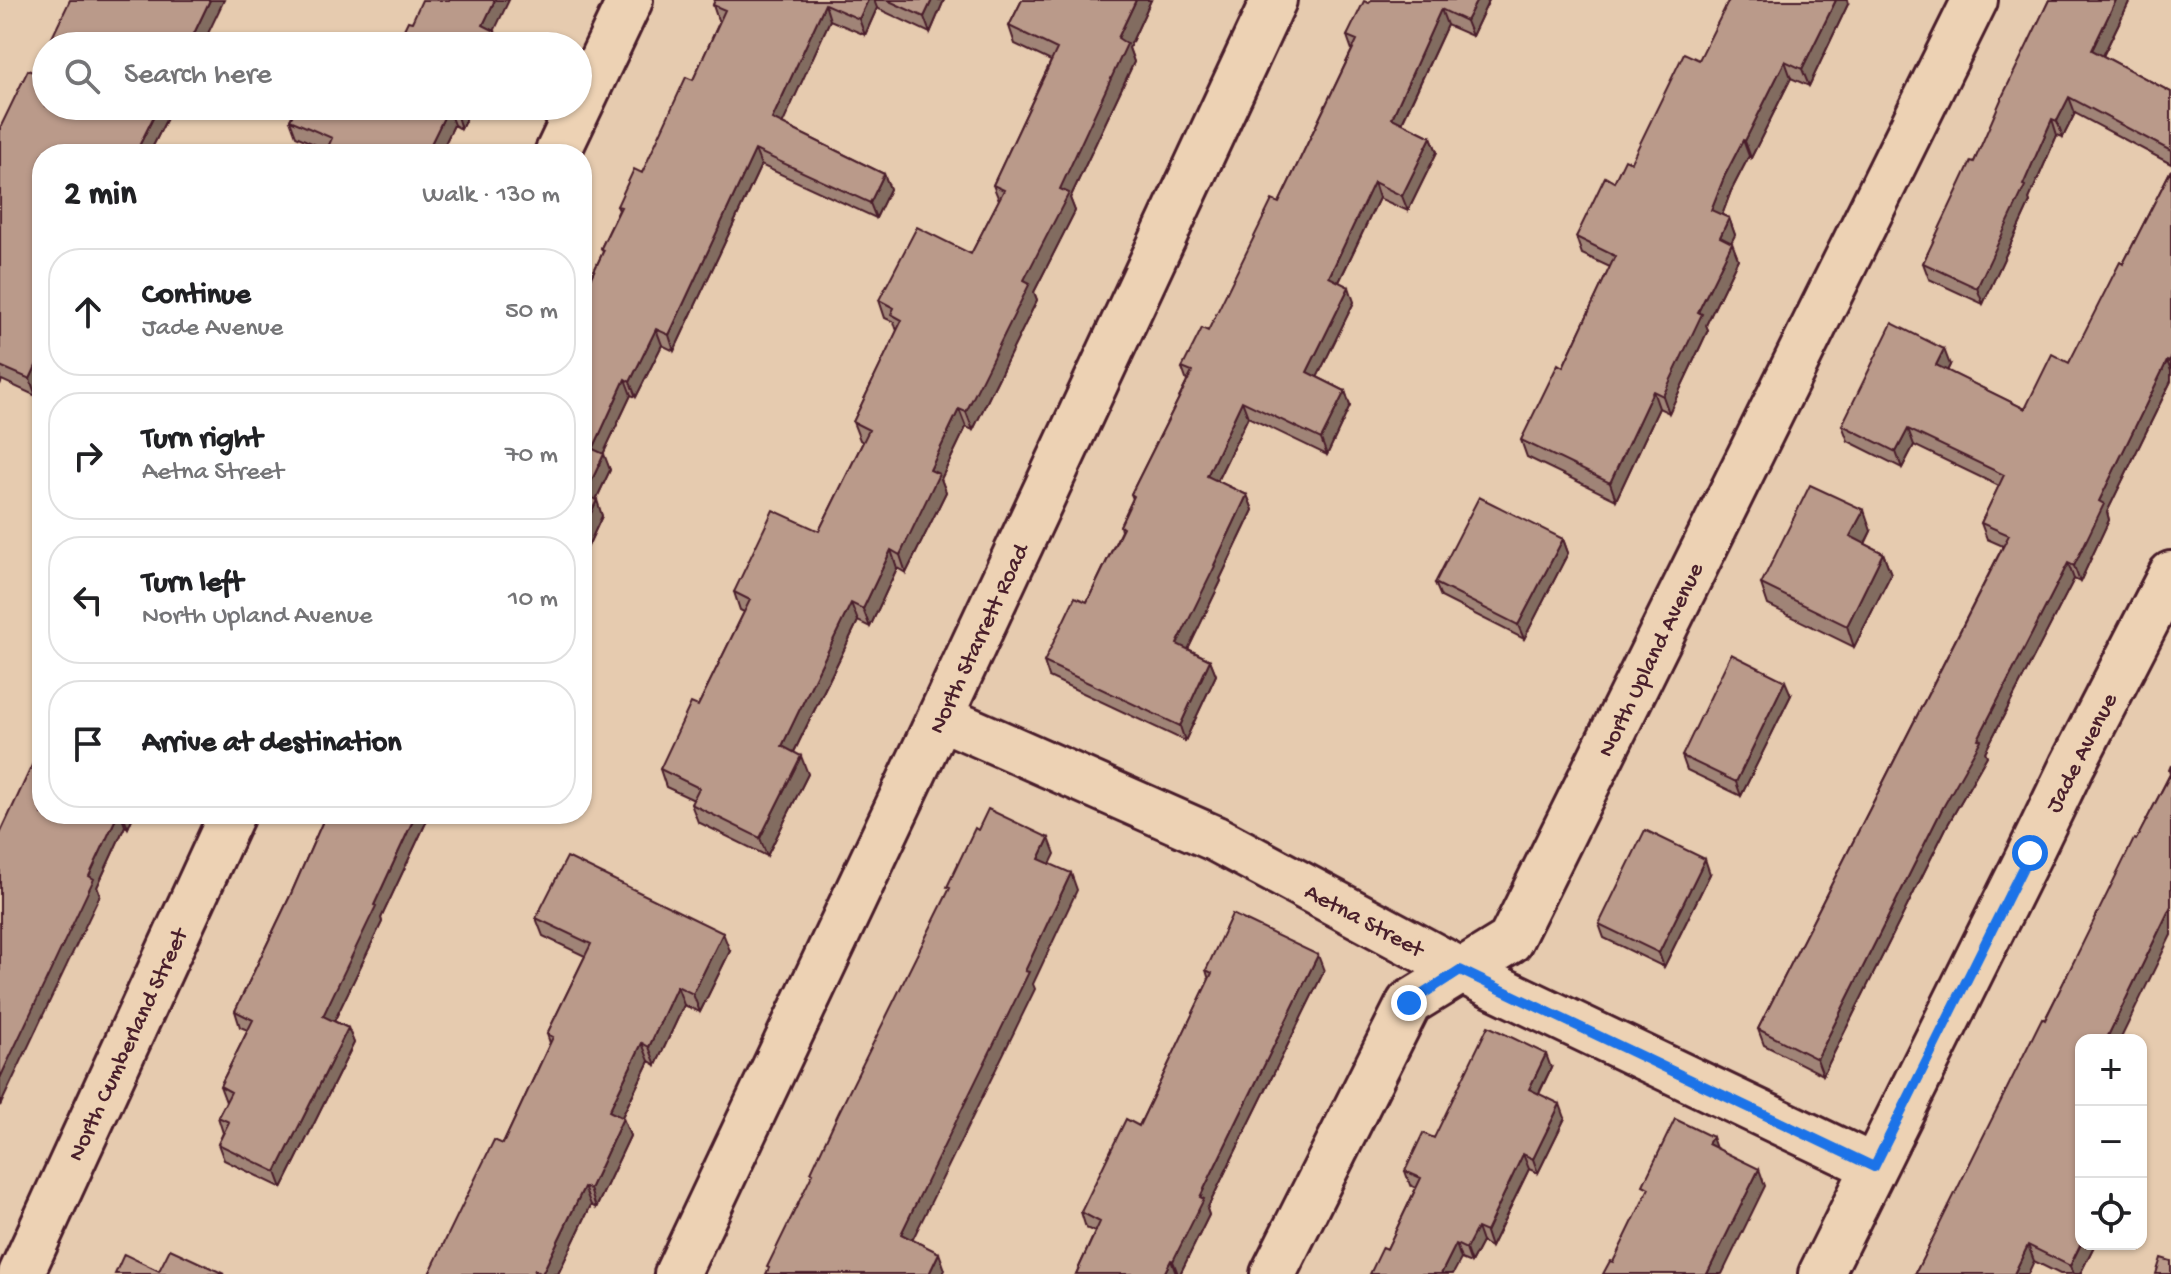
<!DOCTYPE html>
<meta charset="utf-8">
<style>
:root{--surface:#fff;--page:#f6f6f6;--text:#202124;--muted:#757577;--line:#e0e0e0}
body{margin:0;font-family:"Gochi Hand",sans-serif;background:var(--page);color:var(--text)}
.controls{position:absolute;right:24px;bottom:24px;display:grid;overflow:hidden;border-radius:16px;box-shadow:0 2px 6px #0004}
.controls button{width:72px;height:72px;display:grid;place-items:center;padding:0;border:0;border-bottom:2px solid var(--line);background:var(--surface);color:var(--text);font:40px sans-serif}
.stop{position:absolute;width:24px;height:24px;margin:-18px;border:6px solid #1a73e8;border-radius:50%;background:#fff}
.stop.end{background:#1a73e8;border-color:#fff;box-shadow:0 2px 8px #0008}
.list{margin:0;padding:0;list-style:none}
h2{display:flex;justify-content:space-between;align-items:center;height:104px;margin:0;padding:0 32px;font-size:34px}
h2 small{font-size:26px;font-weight:400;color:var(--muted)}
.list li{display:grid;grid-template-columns:52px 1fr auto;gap:24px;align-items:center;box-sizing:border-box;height:128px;margin:0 16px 16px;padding:0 16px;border:2px solid var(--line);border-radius:32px}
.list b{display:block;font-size:30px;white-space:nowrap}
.list p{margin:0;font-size:26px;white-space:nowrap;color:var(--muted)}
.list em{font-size:26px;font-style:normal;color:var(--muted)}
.icon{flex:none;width:44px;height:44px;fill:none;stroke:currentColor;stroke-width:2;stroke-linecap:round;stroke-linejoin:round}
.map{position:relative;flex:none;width:2171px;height:1274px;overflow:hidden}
.search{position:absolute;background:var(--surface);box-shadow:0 2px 6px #0004;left:32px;top:32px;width:560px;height:88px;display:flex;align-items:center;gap:20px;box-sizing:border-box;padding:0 28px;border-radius:44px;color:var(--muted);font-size:30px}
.panel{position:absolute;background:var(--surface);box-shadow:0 2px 6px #0004;left:32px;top:144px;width:560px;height:680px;border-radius:32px}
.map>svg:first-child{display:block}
</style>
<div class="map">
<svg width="2171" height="1274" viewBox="0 0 2171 1274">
<rect width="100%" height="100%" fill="#e6cbaf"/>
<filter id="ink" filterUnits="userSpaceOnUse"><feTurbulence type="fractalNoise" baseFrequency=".0125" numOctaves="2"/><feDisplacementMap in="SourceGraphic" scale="16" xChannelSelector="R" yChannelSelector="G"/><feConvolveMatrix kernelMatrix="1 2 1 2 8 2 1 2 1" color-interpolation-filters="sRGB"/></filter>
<g filter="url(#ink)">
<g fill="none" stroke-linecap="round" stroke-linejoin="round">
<g stroke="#4a1f2b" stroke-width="50">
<path id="street" d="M557 154 630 0
M940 717 1214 838 1460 970 1874 1167
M21 1274 232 814
M677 1274 940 717 1274 0
M1273 1274 1409 1003 1510 941 1975 0
M1821 1274 2030 853 2072 766 2171 574"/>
</g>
<use href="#street" stroke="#edd2b4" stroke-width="44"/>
</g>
<path fill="#a08477" stroke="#4a1f2b" stroke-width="2" d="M715 0H944L930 33 877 8 865 35 830 20 782 124 884 174 890 189 876 218 761 165 674 351 662 345 636 397 631 395 603 454 610 470 596 500 602 516 582 559V296L603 252 601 248 619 210 617 206 642 173 693 80 720 21 718 20 713 5Z
M1022 0H1151L1129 48 1134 62 1070 198 1075 211 1034 292 1037 300 973 430 966 427 941 479 946 492 906 573 897 568 870 627 858 621 794 752 808 774 767 856 698 822 691 804 694 800 666 787 660 769 698 706 744 612 740 610 734 592 819 531 863 442 860 440 853 422 897 331 894 322 885 318 879 300 971 254 999 200 993 185 1051 61 1015 44 1009 26Z
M1489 0 1472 36 1447 25 1402 123 1431 137 1437 152 1408 211 1379 198 1339 282 1354 302 1317 377 1345 391 1350 406 1327 455 1248 417 1217 481 1247 495 1253 510 1220 579 1221 581 1188 649 1210 660 1216 675 1185 741 1049 677 1044 662 1087 602 1121 531 1120 526 1133 499 1131 494 1187 382 1182 368 1208 331 1279 203 1352 50 1347 36 1369 3Z
M2049 0H2130L2103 56 2171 92V164L2075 113 2063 137 2057 135 2029 199 2030 202 1983 304 1929 279 1923 263 1974 162Z
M1848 4 1809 86 1791 78 1751 158 1749 156 1731 191 1722 215 1729 218 1735 235 1731 242 1738 259 1706 325 1708 330 1669 413 1659 408 1616 500 1527 457 1521 440 1563 367 1610 267 1582 254 1576 237 1614 182 1631 162 1699 60Z
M35 73 46 106H173L149 154H42L36 396 2 380 0 385V128Z
M297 106H472L461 129 454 125 440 154H325L327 150 296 136 290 120Z
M2171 170V381L2107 512 2109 520 2080 582 2074 579 1985 752 1987 756 1947 826 1823 1075 1764 1045 1758 1029 2003 546 1987 539 1981 523 1999 486 1914 445 1902 468 1848 441 1842 425 1950 365 1947 371 2025 409 2069 363 2123 264Z
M1871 531 1865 544 1883 553 1891 574 1854 647 1768 605 1761 584Z
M1563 539 1568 553 1524 639 1441 597 1435 583Z
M1791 695 1741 796 1687 770 1682 756Z
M2171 765V935L2081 1040 2095 1244 2080 1274H2060L2034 1261 1915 1274 2170 774 2169 770Z
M42 814H134L128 828 125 826 97 887 100 895Z
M326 814H430L381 918 382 922 334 1021 348 1028 354 1043 282 1188 224 1160 218 1144 223 1133 218 1117 226 1102 220 1086 248 1030 240 1027 235 1011 291 894Z
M1710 874 1664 967 1604 938 1599 924Z
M536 918 730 951 700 1012 684 1005 656 1065 649 1061 622 1117 630 1136 596 1208 591 1205 558 1274H429L503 1144 550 1043 547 1034 585 956 543 936Z
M1206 970 1324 971 1207 1209 1209 1215 1180 1274H1076L1095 1232 1086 1228 1081 1212 1139 1126 1209 980Z
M1551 1068 1539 1094 1565 1118 1538 1173 1529 1169 1491 1247 1482 1242 1471 1263 1461 1259 1387 1249 1416 1188 1410 1185 1405 1171 1434 1138Z"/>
<path fill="#826c61" stroke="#4a1f2b" stroke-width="2" d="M210 0H224L202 46H188Z
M495 0H509L489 42 483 25Z
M868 0H874L877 8 865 35 859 19Z
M932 0H944L930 33 924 17Z
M1136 0H1151L1129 48 1134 62 1070 198 1075 211 1034 292 1037 300 973 430 966 412 1024 280 1118 38Z
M1477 0H1489L1472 36 1466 21Z
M1836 0H1847L1848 4 1809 86 1802 69Z
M2116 0H2130L2098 66 2092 50Z
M825 4 830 20 778 134 772 119Z
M1441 9 1447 25 1397 133 1392 118Z
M495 31 500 46H487Z
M1785 61 1791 78 1751 158 1745 141Z
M2069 97 2075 113 2063 137 2057 121Z
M159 106H173L149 154H135Z
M459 106H472L461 129 456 113Z
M448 109 454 125 440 154H426Z
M2052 119 2057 135 2029 199 2030 202 1983 304 1977 288Z
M1431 137 1437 152 1408 211 1402 196Z
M1743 140 1749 156 1731 191 1718 226 1711 210 1725 175Z
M755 150 761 165 674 351 669 335Z
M884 174 890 189 876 218 870 203Z
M1374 182 1379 198 1334 292 1329 277Z
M1729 218 1735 235 1726 253 1720 237Z
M1732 243 1738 259 1706 325 1708 330 1669 413 1663 396 1698 312Z
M1349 287 1354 302 1312 388 1307 372Z
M656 329 662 345 636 397 630 382Z
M1944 349 1950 365 1942 381 1936 365Z
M42 353V382L36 396 30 379Z
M2167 361 2171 371V381L2107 512 2109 520 2080 582 2074 566 2099 501Z
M625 379 631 395 598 465 593 449Z
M1345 391 1350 406 1327 455 1321 439Z
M1653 391 1659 408 1616 500 1610 483Z
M1242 401 1248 417 1212 491 1207 476Z
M959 409 966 427 941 479 946 492 906 573 900 555 930 470Z
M1908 429 1914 445 1902 468 1896 452Z
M604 454 610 470 591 510 585 495Z
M1247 495 1253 510 1220 579 1221 581 1183 660 1177 644Z
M597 500 602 516 582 559V532Z
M1864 510 1871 531 1858 557 1850 536Z
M1563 539 1568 553 1524 639 1518 625Z
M891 550 897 568 870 627 863 609Z
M1883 553 1891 574 1854 647 1847 626Z
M2068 563 2074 579 1985 752 1987 756 1947 826 1823 1075 1817 1059 1941 811Z
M851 603 858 621 788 764 782 746Z
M1210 660 1216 675 1185 741 1180 726Z
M1785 681 1791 695 1741 796 1736 782Z
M801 756 808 774 767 856 760 838Z
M118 814H121L125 826 97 887 100 895 0 1106V1078L89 876Z
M123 814H134L128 828Z
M416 814H430L381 918 382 922 329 1032 323 1016Z
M1049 838 1055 854 1045 875 1039 859Z
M1705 859 1710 874 1664 967 1659 953Z
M1071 873 1077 890 1033 984 1035 989 907 1251 901 1234Z
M2171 906V935L2120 1040H2106Z
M723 933 730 951 700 1012 693 994Z
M1318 955 1324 971 1207 1209 1209 1215 1180 1274H1178L1173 1261 1200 1197Z
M677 986 684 1005 656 1065 649 1047Z
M348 1028 354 1043 282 1188 276 1172Z
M642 1043 649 1061 616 1129 609 1111Z
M1546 1054 1551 1068 1534 1103 1529 1089Z
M1560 1104 1565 1118 1538 1173 1533 1159Z
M623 1118 630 1136 596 1208 590 1189Z
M1712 1137 1718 1154 1708 1144Z
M1523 1154 1529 1169 1491 1247 1486 1232Z
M1759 1169 1765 1186 1722 1274H1707Z
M584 1187 591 1205 558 1274H542Z
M1477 1228 1482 1242 1471 1263 1466 1249Z
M1456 1244 1461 1259 1453 1274H1441Z
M2081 1244H2095L2080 1274H2073L2070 1266Z
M2028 1245 2034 1261 2028 1274H2014Z
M939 1253 945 1270 943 1274H929Z
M1171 1260 1176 1274H1164Z"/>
<path fill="#ba9a8a" stroke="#4a1f2b" stroke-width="2" d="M70 0H210L188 46H48Z
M422 0H495L483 25 495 31 487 46H396L408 21 412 22Z
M715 0H868L859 19 825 4 772 119 884 174 870 203 755 150 669 335 656 329 630 382 625 379 593 449 604 454 585 495 597 500 582 532V296L604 250 601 248 621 207 617 206 634 169 642 173 686 77 693 80 725 10 713 5Z
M887 0H932L924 17Z
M1022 0H1136L1118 38 1127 44 1060 189 1069 193 1024 280 1030 283 966 412 959 409 930 470 939 474 900 555 891 550 863 609 851 603 782 746 801 756 760 838 691 804 699 788 660 769 691 703 698 706 750 600 734 592 773 510 819 531 869 430 853 422 902 320 891 314 894 308 879 300 917 227 971 254 1004 190 993 185 1057 49 1009 26Z
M1371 0H1477L1466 21 1441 9 1392 118 1431 137 1402 196 1374 182 1329 277 1349 287 1307 372 1345 391 1321 439 1242 401 1207 476 1247 495 1214 565 1215 566 1177 644 1210 660 1180 726 1044 662 1075 597 1087 602 1123 528 1120 526 1134 496 1131 494 1192 372 1182 368 1202 328 1208 331 1272 200 1279 203 1357 40 1347 36 1364 1 1369 3Z
M1729 0H1836L1802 69 1785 61 1745 141 1743 140 1725 175 1711 210 1729 218 1720 237 1732 243 1698 312 1702 314 1663 396 1653 391 1610 483 1521 440 1558 364 1563 367 1615 256 1576 237 1605 177 1614 182 1625 159 1631 162 1684 53 1699 60Z
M2049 0H2116L2092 50 2171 92V151L2069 97 2057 121 2052 119 2023 185 2025 186 1977 288 1923 263 1971 161 1974 162 2003 95Z
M46 49V106H159L135 154H42V353L30 379 0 366V128L28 70 35 73Z
M297 106H459L456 113 448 109 426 154H325L332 138 290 120Z
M2171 170V359L2169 362 2167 361 2099 501 2104 504 2074 566 2068 563 1978 739 1981 740 1941 811 1817 1059 1758 1029 2009 535 1981 523 2004 475 1908 429 1896 452 1842 425 1892 323 1944 349 1936 365 2025 409 2052 354 2069 363 2120 262 2123 264Z
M1810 485 1864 510 1850 536 1883 553 1847 626 1761 584Z
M1479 497 1563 539 1518 625 1435 583Z
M1731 654 1785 681 1736 782 1682 756Z
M42 755V814H118L89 876 94 879 0 1078V834L34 761 38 762Z
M2171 773V906L2106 1040H2081V1168L2080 1171 2081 1172V1243L2070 1266 2028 1245 2014 1274H1915L2042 1018 2045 1020 2134 839 2136 840Z
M988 809 1049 838 1039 859 1071 873 1025 971 1029 972 901 1234 939 1253 929 1274H766L769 1268 767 1267 813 1173 811 1172 838 1114 950 888 947 887 975 828 978 830Z
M326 814H416L374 905 376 906 323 1016 348 1028 276 1172 218 1144 229 1122 218 1117 231 1092 220 1086 253 1020 235 1011 291 894Z
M1645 830 1705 859 1659 953 1599 924Z
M567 857 723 933 693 994 677 986 649 1047 642 1043 609 1111 623 1118 590 1189 584 1187 542 1274 535 1270 533 1274H429L494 1140 503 1144 553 1037 547 1034 591 944 536 918Z
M1232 914 1318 955 1200 1197 1204 1199 1173 1261 1171 1260 1164 1274H1076L1100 1222 1081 1212 1126 1119 1139 1126 1212 973 1206 970Z
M1488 1026 1546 1054 1529 1089 1560 1104 1533 1159 1523 1154 1486 1232 1477 1228 1466 1249 1456 1244 1441 1274H1370L1383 1247 1387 1249 1421 1178 1405 1171 1423 1133 1434 1138Z
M1675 1119 1712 1137 1708 1144 1759 1169 1707 1274H1603L1610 1261 1613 1262 1649 1188 1643 1185Z
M170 1249 224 1274H115L124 1254 159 1271Z
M2161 1258 2171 1261V1274H2156Z"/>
</g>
<g fill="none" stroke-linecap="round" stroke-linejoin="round" filter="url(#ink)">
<path stroke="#1a73e8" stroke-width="10" d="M1409 1003 1460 970 1874 1167 2030 853"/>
</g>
<g text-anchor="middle" stroke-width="8" stroke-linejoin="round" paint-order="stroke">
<g font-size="24" fill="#4a1f2b" stroke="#edd2b4">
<text transform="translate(977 638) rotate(-65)" y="8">North Starrett Road</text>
<text transform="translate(1649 659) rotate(-64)" y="8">North Upland Avenue</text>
<text transform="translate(2080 752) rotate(-63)" y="8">Jade Avenue</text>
<text transform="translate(1365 919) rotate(28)" y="8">Aetna Street</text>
<text transform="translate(126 1044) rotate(-65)" y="8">North Cumberland Street</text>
</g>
</g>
</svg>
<div class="controls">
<button>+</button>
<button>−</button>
<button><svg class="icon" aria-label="locate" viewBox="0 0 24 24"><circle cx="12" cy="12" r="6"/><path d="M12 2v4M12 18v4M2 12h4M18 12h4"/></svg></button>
</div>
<div class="stop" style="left:2030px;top:853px"></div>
<div class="stop end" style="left:1409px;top:1003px"></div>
<div class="search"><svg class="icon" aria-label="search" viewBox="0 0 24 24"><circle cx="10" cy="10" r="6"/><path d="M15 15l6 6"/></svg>Search here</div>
<section class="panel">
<h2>2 min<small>Walk · 130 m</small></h2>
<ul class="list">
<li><svg class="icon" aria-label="ahead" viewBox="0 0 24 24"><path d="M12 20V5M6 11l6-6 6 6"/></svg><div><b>Continue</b><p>Jade Avenue</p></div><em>50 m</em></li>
<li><svg class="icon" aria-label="right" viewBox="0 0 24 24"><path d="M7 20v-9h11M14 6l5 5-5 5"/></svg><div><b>Turn right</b><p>Aetna Street</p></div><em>70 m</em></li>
<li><svg class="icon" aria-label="left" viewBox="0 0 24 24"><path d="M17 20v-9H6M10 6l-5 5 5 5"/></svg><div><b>Turn left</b><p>North Upland Avenue</p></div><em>10 m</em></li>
<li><svg class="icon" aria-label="arrive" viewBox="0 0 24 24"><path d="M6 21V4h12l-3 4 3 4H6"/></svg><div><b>Arrive at destination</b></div></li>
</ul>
</section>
</div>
